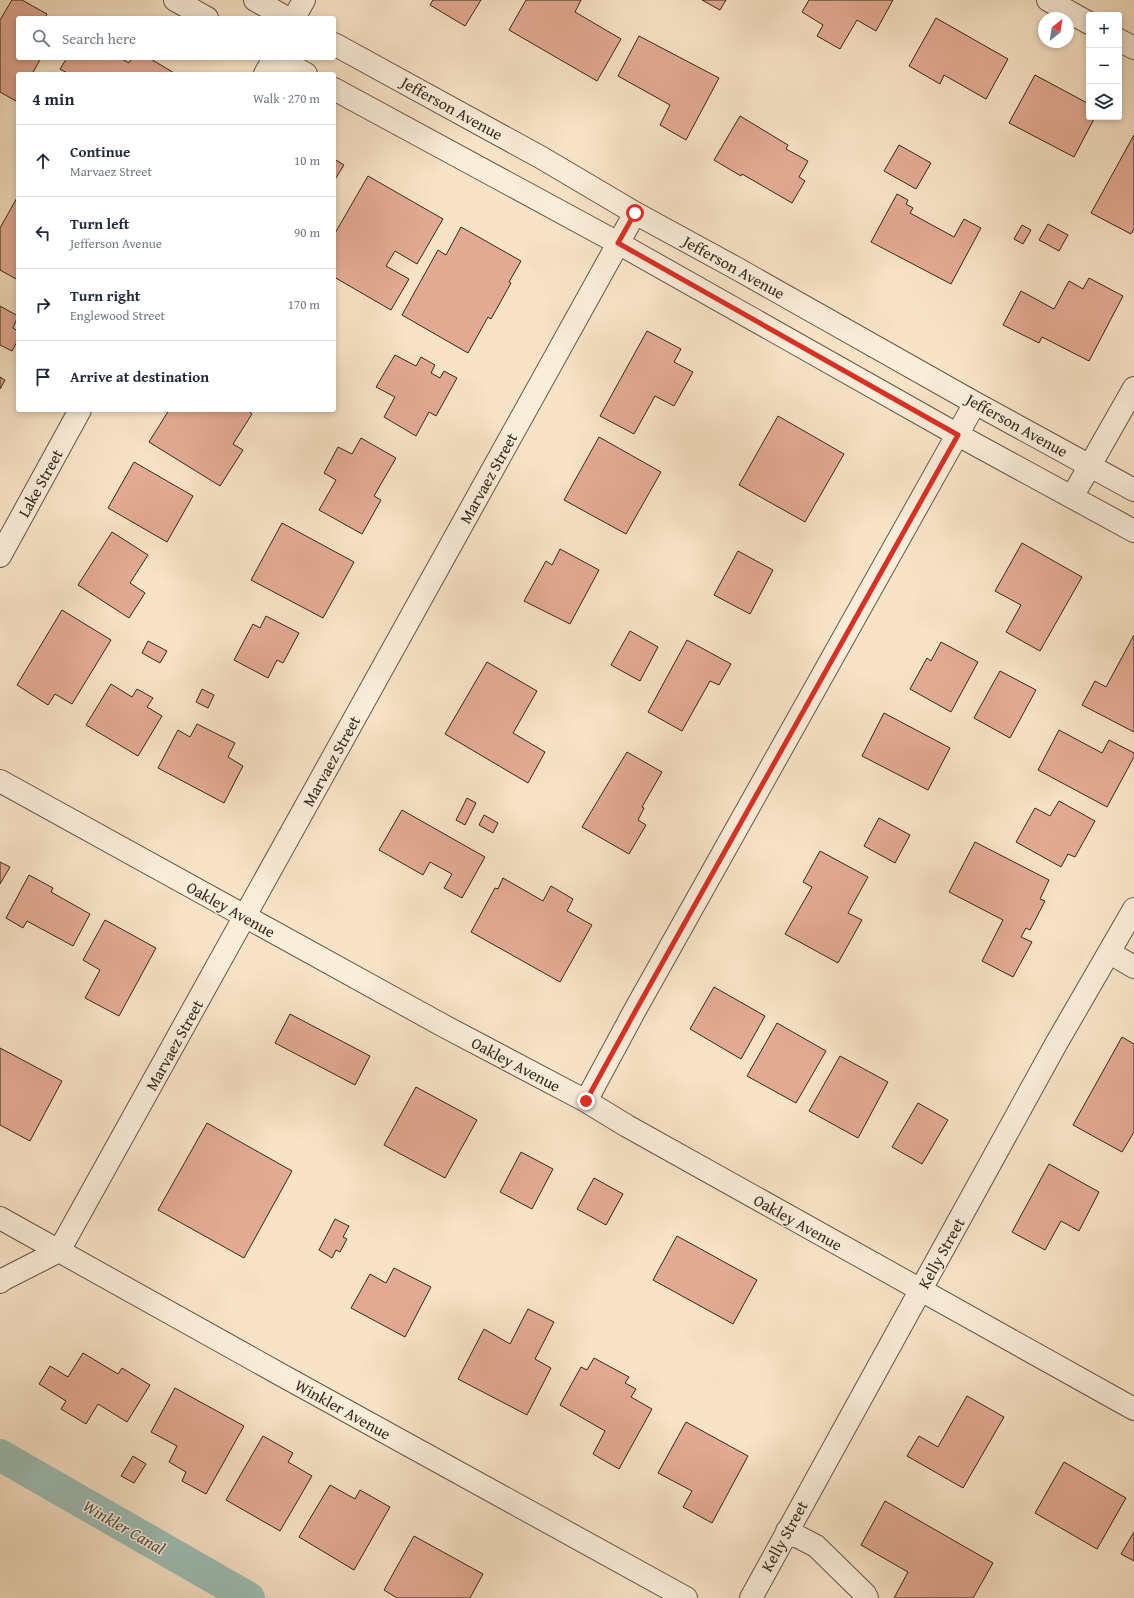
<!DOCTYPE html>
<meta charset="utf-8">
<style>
:root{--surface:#fff;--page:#f2f2f3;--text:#1f2937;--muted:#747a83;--line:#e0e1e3}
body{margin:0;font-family:"Gentium Book Plus",serif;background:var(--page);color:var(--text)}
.controls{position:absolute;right:12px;top:12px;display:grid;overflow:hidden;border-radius:4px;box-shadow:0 2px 6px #0003}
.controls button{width:36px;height:36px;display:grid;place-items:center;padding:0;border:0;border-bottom:1px solid var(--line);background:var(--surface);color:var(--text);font:20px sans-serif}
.compass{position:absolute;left:1038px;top:12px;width:36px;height:36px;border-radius:50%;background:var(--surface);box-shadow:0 2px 6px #0003;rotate:30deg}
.stop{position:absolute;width:12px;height:12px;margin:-9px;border:3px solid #d93025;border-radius:50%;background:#fff}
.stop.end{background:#d93025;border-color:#fff;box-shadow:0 1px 4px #0008}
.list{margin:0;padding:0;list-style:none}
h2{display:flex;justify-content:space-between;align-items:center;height:52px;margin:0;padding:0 16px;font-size:17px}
h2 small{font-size:13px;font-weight:400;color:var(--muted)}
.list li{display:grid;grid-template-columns:26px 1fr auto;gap:12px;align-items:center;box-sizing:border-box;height:72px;padding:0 16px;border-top:1px solid var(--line)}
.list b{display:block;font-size:15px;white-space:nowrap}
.list p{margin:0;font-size:13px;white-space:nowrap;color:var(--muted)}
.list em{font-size:13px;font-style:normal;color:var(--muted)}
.icon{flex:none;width:22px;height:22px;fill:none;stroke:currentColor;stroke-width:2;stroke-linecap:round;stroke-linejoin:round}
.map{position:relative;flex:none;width:1134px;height:1598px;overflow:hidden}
.search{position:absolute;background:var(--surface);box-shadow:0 2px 6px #0003;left:16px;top:16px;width:320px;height:44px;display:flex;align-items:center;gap:10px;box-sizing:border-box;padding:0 14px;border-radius:4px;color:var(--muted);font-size:15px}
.panel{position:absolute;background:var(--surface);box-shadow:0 2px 6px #0003;left:16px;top:72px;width:320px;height:340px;border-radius:4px}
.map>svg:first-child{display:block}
</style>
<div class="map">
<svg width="1134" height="1598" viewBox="0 0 1134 1598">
<rect width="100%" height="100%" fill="#f8e3c6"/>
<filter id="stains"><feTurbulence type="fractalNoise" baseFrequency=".005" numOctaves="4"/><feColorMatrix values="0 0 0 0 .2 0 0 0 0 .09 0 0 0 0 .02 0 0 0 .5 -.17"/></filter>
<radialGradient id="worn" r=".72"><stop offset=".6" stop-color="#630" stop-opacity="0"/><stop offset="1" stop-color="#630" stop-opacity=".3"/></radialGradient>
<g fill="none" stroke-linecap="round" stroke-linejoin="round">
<path stroke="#9dbeb5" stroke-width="32" d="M0 1455 249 1598"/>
</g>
<path fill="#e3aa93" stroke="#34281c" d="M12 0H22L47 14 45 18H18V58H41L32 74H18V98L16 101 0 92V20Z
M433 0H481L465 26 430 5Z
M526 0H581L575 12 621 39 597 81 509 30Z
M702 0H726L720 10Z
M809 0H893L876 31 857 20 840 49 817 36 823 25 802 12Z
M936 18 1008 59 986 99 944 75 940 84 909 66Z
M639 36 719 78 686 140 660 125 670 105 618 76Z
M67 58H120L129 63 132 58H149L176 74H69L60 69Z
M1035 75 1089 104V117H1095L1074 157 1009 123Z
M740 116 788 145 786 149 808 161 799 177 805 181 792 203 742 174 741 176 714 160Z
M1134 135V229L1131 234 1091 213Z
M899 145 931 163 916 189 884 171Z
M334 159 344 165 334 181Z
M368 176 443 219 417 264 395 251 386 266 409 279 391 310 334 277V235Z
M897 194 908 200 906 204 913 208 910 213 954 237 964 219 981 228 951 284 871 242Z
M18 196V280L0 270V228Z
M1048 224 1068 235 1059 251 1039 240Z
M1022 225 1031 230 1023 244 1014 239Z
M461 227 521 261 509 282 511 283 491 319 488 317 468 353 402 315 438 250 446 255Z
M1089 278 1123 296 1089 361 1042 337 1039 343 1003 325 1021 291 1054 309 1069 281 1083 289Z
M0 306 18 316 13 328 18 331V340L12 351 0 345Z
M647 331 681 349 674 362 693 372 674 406 655 396 634 434 600 416Z
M395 355 416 366 421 357 435 365 431 373 440 378 444 371 457 378 436 416 429 412 416 436 384 417 395 397 376 387Z
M0 377 5 380 0 389Z
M169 410H247L252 414 233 444 243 450 220 486 149 442Z
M778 416 844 454 805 522 739 485Z
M599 437 661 472 626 534 564 500Z
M361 438 396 458 374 496 381 500 362 534 319 510 336 480 324 473 338 447 352 454Z
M134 462 193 496 167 542 108 508Z
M282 523 354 562 323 618 251 580Z
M112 532 148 555 130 583 145 593 129 618 78 585Z
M1022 543 1082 577 1040 651 1006 632 1021 605 995 591Z
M560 549 599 570 570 624 524 601 546 561 552 565Z
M738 551 773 570 750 614 714 595Z
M62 610 111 640 72 704 55 694 48 705 17 685Z
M266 616 299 633 283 663 277 660 268 678 234 660 253 624 260 628Z
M630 631 658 647 640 681 611 665Z
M1134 635V732L1082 705 1095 681 1106 687Z
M687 640 731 664 719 685 710 681 682 731 648 712Z
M148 641 167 651 160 663 142 653Z
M941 642 978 662 951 712 910 689 927 658 931 661Z
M487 662 537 691 513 733 545 752 528 783 445 734Z
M1000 671 1036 690 1010 738 974 718Z
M111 684 132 697 137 689 153 698 147 707 162 716 138 756 86 725Z
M202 689 214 695 208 708 196 702Z
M884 713 950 748 928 790 862 756Z
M197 724 235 743 228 757 243 766 224 803 158 768 178 730 190 737Z
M1059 730 1102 753 1109 740 1134 753V757L1107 807 1038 770Z
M627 752 662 772 642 807 644 808 638 820 646 825 629 854 582 827Z
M467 798 476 803 465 825 456 820Z
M1059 801 1095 821 1075 857 1068 854 1061 867 1016 842 1035 808 1050 816Z
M402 810 485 857 462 898 444 888 452 874 430 862 423 875 379 850Z
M484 815 498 823 493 833 479 825Z
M879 818 910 835 895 863 864 846Z
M975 842 1049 880 1040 899 1045 901 1030 930 1026 928 1021 937 1032 942 1013 977 982 961 1003 920 949 892Z
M820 851 868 877 848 913 862 920 838 963 785 934 812 887 803 882Z
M0 862 10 867 0 884Z
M29 875 53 888 51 892 90 914 73 946 27 921 23 928 6 918Z
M503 878 543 901 551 886 573 899 567 911 592 925 560 982 471 932 495 888 498 889Z
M105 920 156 948 119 1016 85 998 100 970 83 960Z
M714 987 765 1016 741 1059 690 1029Z
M290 1014 370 1056 355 1085 275 1043Z
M777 1023 826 1051 796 1103 747 1076Z
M1122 1037 1134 1044V1132L1122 1152 1073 1125Z
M0 1048 62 1081 30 1141 0 1125Z
M840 1056 888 1082 858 1138 809 1111Z
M416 1087 477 1120 445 1178 384 1145Z
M918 1103 948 1120 922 1164 892 1147Z
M207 1123 292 1171 244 1258 158 1210Z
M521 1152 553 1169 532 1209 500 1192Z
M1049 1164 1099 1192 1079 1231 1061 1221 1045 1250 1012 1232Z
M594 1178 623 1194 606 1225 577 1209Z
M335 1219 349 1226 343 1237 347 1239 340 1252 336 1250 332 1258 319 1250Z
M677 1236 757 1280 733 1324 653 1280Z
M394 1268 431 1287 405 1337 351 1308 370 1274 386 1283Z
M528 1309 554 1322 535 1359 551 1368 527 1415 458 1379 484 1329 510 1344Z
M83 1353 118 1374 122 1368 150 1385 127 1422 98 1404 86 1424 61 1409 66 1401 39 1384 50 1366 68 1377Z
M594 1358 629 1377 625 1383 636 1389 631 1397 652 1409 619 1469 593 1454 605 1431 560 1405 581 1367 587 1370Z
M175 1388 244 1426 206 1494 182 1481 186 1472 169 1462 177 1446 151 1432Z
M967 1396 1004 1417 963 1488 907 1456 919 1436 938 1447Z
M686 1422 748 1456 712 1523 683 1507 692 1491 658 1473Z
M263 1436 293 1453 288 1462 312 1476 280 1531 226 1500Z
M133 1456 146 1464 134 1483 121 1476Z
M1064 1462 1126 1498 1097 1549 1035 1513Z
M330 1485 355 1499 360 1490 390 1507 354 1570 299 1537Z
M885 1501 993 1563 973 1598H894L908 1572 861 1545Z
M1134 1532V1561L1121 1554Z
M414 1536 483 1574 470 1598H397L384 1590Z"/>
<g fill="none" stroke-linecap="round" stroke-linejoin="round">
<g stroke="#655746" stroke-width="24">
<path id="minor" d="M175 0 207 18
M255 0 287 18
M1048 0 1089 23
M294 18 304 0
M1119 40 1134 48
M334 44 542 158 635 213 734 267 975 403 1134 490
M277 58 306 74
M265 74 274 58
M334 89 618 243 958 435 1134 531
M1072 497 1134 388
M0 556 80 410
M0 781 442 1025 586 1101 627 1126 1134 1409
M1110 953 1134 967
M586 1101 635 1010 975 403
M0 1218 285 1377 686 1598
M0 1282 4 1279 59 1251 635 213
M787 1531 816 1546 865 1594 867 1598
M751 1598 1056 1044 1134 909"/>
</g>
<use href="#minor" stroke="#faedda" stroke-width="22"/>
</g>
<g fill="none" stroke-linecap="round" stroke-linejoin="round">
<path stroke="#d93025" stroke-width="5" d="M586 1101 636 1010 958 435 618 243 635 213"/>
</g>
<g text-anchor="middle" stroke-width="3" stroke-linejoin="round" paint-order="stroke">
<g font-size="16" fill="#34281c" stroke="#faedda">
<text transform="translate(452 108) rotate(29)" y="6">Jefferson Avenue</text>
<text transform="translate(734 267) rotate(29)" y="6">Jefferson Avenue</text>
<text transform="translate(1017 425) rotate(29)" y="6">Jefferson Avenue</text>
<text transform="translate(488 478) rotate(-61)" y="6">Marvaez Street</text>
<text transform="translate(40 483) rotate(-61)" y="6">Lake Street</text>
<text transform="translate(331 761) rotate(-61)" y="6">Marvaez Street</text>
<text transform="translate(231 909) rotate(29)" y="6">Oakley Avenue</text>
<text transform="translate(174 1045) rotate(-61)" y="6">Marvaez Street</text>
<text transform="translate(516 1064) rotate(28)" y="6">Oakley Avenue</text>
<text transform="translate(798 1222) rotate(29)" y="6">Oakley Avenue</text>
<text transform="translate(941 1253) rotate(-61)" y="6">Kelly Street</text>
<text transform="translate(343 1409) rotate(29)" y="6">Winkler Avenue</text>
<text transform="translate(784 1536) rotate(-61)" y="6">Kelly Street</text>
</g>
<g font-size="17" font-style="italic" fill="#54554a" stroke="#faedda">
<text transform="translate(124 1527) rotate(30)" y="6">Winkler Canal</text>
</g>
</g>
<rect width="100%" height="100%" filter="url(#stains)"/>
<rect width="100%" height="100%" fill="url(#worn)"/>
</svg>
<div class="controls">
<button>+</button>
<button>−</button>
<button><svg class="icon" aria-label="layers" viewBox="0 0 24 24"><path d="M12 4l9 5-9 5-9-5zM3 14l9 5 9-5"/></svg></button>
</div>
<svg class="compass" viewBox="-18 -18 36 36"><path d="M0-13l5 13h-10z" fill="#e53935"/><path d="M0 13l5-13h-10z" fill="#747a83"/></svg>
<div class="stop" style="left:635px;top:213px"></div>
<div class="stop end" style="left:586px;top:1101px"></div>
<div class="search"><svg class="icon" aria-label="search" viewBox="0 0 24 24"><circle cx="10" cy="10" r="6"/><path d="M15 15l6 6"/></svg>Search here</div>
<section class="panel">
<h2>4 min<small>Walk · 270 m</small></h2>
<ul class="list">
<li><svg class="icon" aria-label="ahead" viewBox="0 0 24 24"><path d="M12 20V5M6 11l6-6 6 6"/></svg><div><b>Continue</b><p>Marvaez Street</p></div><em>10 m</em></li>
<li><svg class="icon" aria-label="left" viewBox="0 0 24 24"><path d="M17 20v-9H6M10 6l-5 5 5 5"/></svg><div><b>Turn left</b><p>Jefferson Avenue</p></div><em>90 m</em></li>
<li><svg class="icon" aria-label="right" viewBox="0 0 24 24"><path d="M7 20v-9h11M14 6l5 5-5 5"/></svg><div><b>Turn right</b><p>Englewood Street</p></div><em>170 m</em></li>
<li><svg class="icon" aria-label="arrive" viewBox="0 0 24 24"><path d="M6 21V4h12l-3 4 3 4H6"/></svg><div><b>Arrive at destination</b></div></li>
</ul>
</section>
</div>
